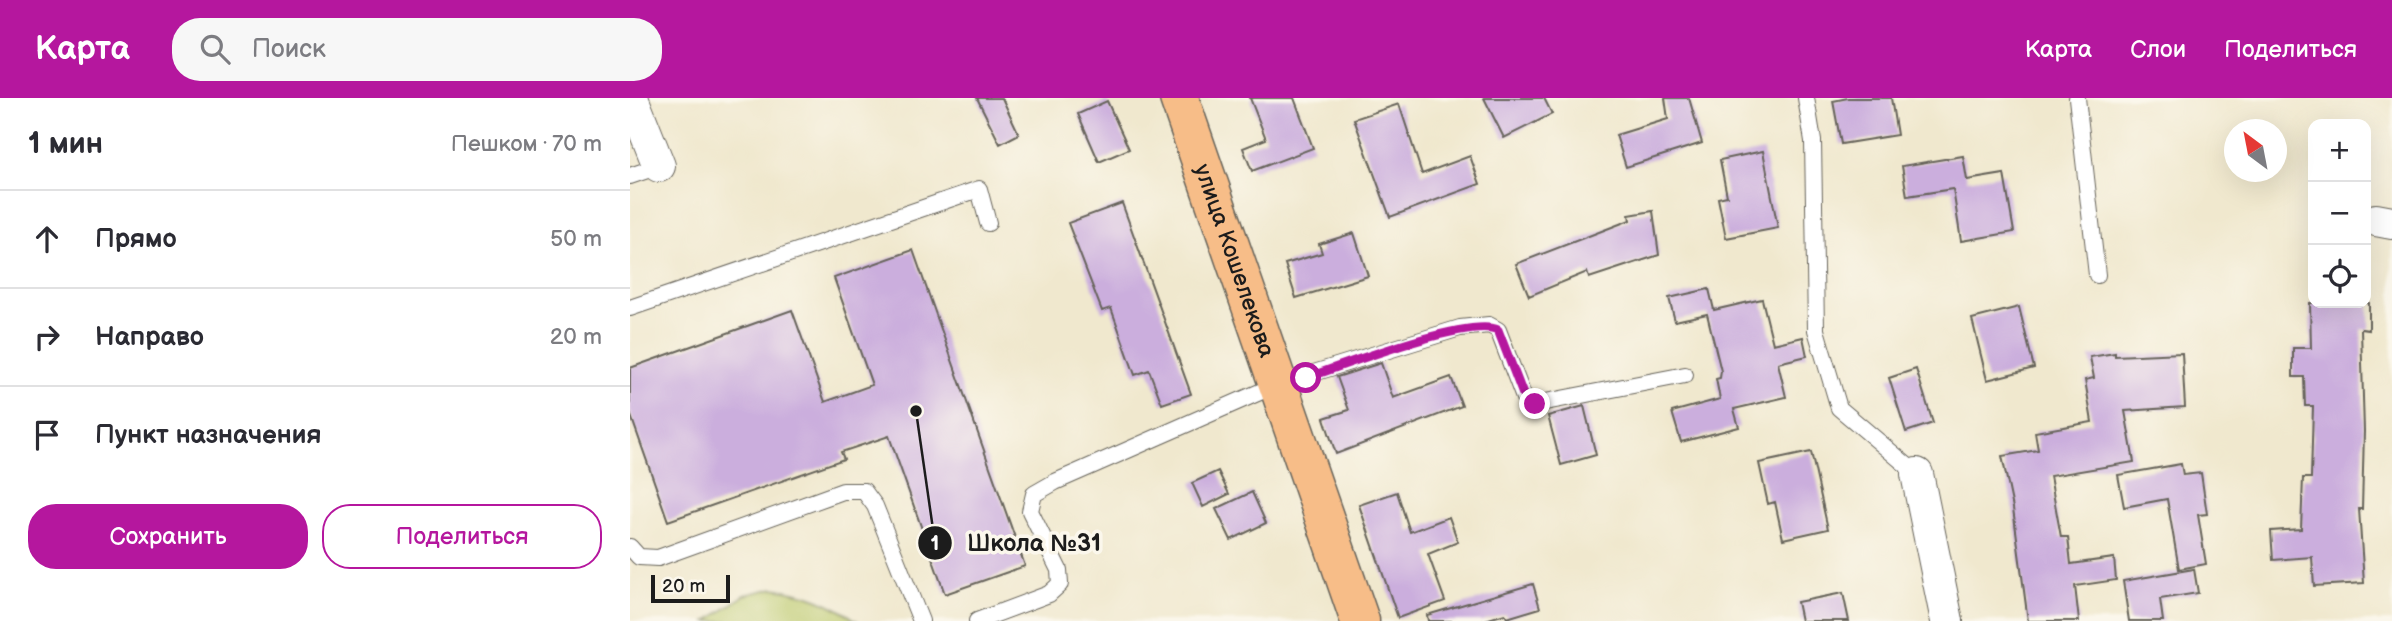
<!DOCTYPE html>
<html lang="ru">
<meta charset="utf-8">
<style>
:root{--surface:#fff;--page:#f7f7f7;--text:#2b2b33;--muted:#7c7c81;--line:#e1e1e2;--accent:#b5179e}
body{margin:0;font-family:"Balsamiq Sans",sans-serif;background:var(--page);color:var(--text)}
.controls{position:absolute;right:21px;top:21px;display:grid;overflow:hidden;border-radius:14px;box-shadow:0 7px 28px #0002}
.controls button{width:63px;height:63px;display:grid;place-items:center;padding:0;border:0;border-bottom:2px solid var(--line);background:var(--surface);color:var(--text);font:35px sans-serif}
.compass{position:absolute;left:1594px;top:21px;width:63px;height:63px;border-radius:50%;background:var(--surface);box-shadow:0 7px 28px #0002;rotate:328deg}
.scale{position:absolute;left:21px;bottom:18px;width:79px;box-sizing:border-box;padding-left:7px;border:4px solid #1c1c1c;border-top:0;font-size:19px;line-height:24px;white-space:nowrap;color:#1c1c1c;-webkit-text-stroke:5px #fbf7ec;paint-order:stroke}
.stop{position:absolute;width:21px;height:21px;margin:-16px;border:5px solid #b5179e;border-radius:50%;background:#fff}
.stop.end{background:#b5179e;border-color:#fff;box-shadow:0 2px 7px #0008}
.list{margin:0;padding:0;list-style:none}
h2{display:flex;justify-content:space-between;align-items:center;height:91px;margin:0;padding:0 28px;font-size:30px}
h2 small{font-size:23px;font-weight:400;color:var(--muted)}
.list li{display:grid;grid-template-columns:46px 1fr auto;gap:21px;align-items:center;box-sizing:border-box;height:98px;padding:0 28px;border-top:2px solid var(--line)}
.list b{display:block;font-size:26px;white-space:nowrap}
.list em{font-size:23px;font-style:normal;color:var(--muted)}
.actions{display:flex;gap:14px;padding:21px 28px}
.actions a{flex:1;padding:16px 0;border:2px solid var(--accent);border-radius:28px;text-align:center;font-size:24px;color:var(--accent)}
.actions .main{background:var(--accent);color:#fff}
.icon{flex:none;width:38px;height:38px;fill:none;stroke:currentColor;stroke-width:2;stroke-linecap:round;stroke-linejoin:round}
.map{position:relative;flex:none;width:1762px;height:523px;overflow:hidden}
header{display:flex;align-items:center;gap:42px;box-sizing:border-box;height:98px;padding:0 35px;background:var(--accent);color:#fff}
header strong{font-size:33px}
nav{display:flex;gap:38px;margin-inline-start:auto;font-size:24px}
.search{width:490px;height:63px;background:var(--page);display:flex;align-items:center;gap:18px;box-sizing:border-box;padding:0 24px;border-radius:28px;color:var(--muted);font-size:26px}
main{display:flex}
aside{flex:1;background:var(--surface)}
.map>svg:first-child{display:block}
</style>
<header>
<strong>Карта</strong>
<div class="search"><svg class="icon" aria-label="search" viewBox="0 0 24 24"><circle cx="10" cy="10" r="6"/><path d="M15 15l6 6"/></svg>Поиск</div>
<nav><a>Карта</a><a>Слои</a><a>Поделиться</a></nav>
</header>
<main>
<aside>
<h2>1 мин<small>Пешком · 70 m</small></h2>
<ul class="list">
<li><svg class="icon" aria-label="ahead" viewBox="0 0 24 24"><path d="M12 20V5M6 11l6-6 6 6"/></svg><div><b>Прямо</b></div><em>50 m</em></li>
<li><svg class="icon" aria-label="right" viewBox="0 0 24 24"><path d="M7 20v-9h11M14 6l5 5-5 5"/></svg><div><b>Направо</b></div><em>20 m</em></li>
<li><svg class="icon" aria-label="arrive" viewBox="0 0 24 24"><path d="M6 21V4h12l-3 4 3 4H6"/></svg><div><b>Пункт назначения</b></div></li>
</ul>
<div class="actions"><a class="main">Сохранить</a><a>Поделиться</a></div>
</aside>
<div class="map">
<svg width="1762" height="523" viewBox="0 0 1762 523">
<rect width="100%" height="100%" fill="#fbf7ec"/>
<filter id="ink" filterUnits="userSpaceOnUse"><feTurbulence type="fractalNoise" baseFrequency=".0143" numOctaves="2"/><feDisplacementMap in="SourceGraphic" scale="14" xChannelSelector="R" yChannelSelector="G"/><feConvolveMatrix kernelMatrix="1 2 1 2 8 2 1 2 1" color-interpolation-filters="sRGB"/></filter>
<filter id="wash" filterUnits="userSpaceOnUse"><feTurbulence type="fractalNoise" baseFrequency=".00686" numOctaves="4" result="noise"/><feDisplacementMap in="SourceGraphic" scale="28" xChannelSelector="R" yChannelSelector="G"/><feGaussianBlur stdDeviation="1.57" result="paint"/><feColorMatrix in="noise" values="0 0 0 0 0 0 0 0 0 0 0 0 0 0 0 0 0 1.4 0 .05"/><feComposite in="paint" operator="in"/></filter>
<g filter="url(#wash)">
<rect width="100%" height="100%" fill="#f0e8ce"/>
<path fill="#bac768" stroke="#6b7242" stroke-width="2" d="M144 490C176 495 201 504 227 523H78L115 497Z"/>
<g id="blocks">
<path fill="#cbaedd" d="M347 0H372L389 36 370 46Z
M620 0H664L683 50 622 73 613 50 636 41Z
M854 0H914L922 16 874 40Z
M1035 0H1059L1072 45 996 69 986 37 1038 21Z
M1218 0H1261L1267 37 1211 46 1203 3Z
M477 3 499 51 469 64 448 16Z
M769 6 792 76 840 58 850 86 760 119 724 21Z
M1133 53 1148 130 1096 140 1088 100 1097 98 1090 62Z
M1333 58 1337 82 1374 76 1384 134 1331 143 1323 91 1277 98 1272 68Z
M492 105 561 296 532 306 519 272 505 277 481 210 472 213 438 125Z
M1023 113 1029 157 959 180 957 174 899 198 886 166 1000 122 999 117Z
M724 135 738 178 666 200 655 166 692 155 689 146Z
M283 152 395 468 315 496 259 338 211 354 214 361 38 423 0 315V270L162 212 195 304 242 287 204 180Z
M1079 191 1084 212 1132 201 1143 246 1173 239 1177 258 1148 265 1156 299 1104 311 1109 329 1051 344 1042 314 1090 301 1086 281 1090 280 1091 273 1077 216 1045 223 1039 200Z
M1680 205H1739V232L1731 231 1734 333 1732 411H1729L1734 485 1684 488 1682 459 1643 462 1641 433 1671 431 1673 380H1681L1683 308H1675L1674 279H1663V250H1681Z
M1389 209 1404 270 1357 282 1342 221Z
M1485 255V258L1552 255 1555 309 1495 313 1504 364 1420 378 1431 439H1438L1441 466 1484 460 1486 482 1445 488 1449 523H1398L1383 410 1372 358 1408 352 1405 334 1462 324 1455 282 1464 280 1460 259Z
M751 265 763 300 821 279 832 308 706 356 694 320 719 312 707 279Z
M1286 271 1303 325 1276 334 1259 280Z
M954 308 966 357 931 367 918 318Z
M1181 354 1198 431 1153 441 1145 404 1138 406 1129 365Z
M1551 366 1553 377 1571 375 1577 416 1568 417 1576 466 1549 471 1537 401 1494 409 1488 377Z
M588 373 599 396 573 409 562 385Z
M622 394 636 425 601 442 586 411Z
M767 394 780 434 819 419 828 444 798 456 815 503 768 520 729 407Z
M1564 471 1568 495 1530 501 1533 523H1499L1493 483Z
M903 486 910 510 877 520 875 516 852 523H798L797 517Z
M1213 495 1219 523H1171L1167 504Z"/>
</g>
</g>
<g filter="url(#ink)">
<use href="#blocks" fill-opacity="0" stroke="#66635a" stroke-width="2"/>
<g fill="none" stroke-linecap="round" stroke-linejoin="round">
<g stroke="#66635a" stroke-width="18">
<path id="lane" d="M1176 0 1183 43 1186 232 1209 310 1287 376
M1447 0 1467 177
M0 78 29 68
M0 210 349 91 358 125
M0 449 9 459 28 460 213 393H234L245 408 291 523
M347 523 419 496 430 486 429 472 400 413 404 396 425 384 648 286 830 230 859 227 868 232 894 300 905 306 1055 277"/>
</g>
<g stroke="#66635a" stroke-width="34">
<path id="street" d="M2 0 29 68
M1746 122 1762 125
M1287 376 1317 523"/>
</g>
<g stroke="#66635a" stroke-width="41">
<g id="primary">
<path id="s1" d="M549 0 730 523"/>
</g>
</g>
<use href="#lane" stroke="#fff" stroke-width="16"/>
<use href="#street" stroke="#fff" stroke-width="32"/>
<use href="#primary" stroke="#f7bd88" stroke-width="38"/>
</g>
</g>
<g fill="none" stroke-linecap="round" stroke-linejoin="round" filter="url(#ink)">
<path stroke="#b5179e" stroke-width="9" d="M676 280C711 268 840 218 868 232L894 299 905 306"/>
</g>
<g text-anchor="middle" stroke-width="7" stroke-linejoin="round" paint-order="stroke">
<g font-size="23" fill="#1c1c1c" stroke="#fbf7ec">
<text dy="8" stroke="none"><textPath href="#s1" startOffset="172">улица Кошелекова</textPath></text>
</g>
</g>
<path fill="none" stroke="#1c1c1c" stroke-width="2.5" d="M286 313L305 445"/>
<g fill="#1c1c1c" stroke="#fbf7ec" stroke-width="2.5">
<circle cx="286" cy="313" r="7"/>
<circle cx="305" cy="445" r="18"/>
</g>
<g font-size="21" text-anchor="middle" font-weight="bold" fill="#fff">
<text x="305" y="452">1</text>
</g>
<g font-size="24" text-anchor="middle" font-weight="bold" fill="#1c1c1c" stroke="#fbf7ec" stroke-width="7" stroke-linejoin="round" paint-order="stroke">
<text x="404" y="453">Школа №31</text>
</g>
</svg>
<div class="controls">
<button>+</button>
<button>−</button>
<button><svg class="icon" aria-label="locate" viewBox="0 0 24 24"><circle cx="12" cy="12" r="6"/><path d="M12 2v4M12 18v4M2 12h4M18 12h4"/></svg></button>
</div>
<svg class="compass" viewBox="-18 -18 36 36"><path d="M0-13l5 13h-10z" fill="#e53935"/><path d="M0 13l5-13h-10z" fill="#7c7c81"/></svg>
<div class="scale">20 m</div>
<div class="stop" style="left:676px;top:280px"></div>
<div class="stop end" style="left:905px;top:306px"></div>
</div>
</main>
